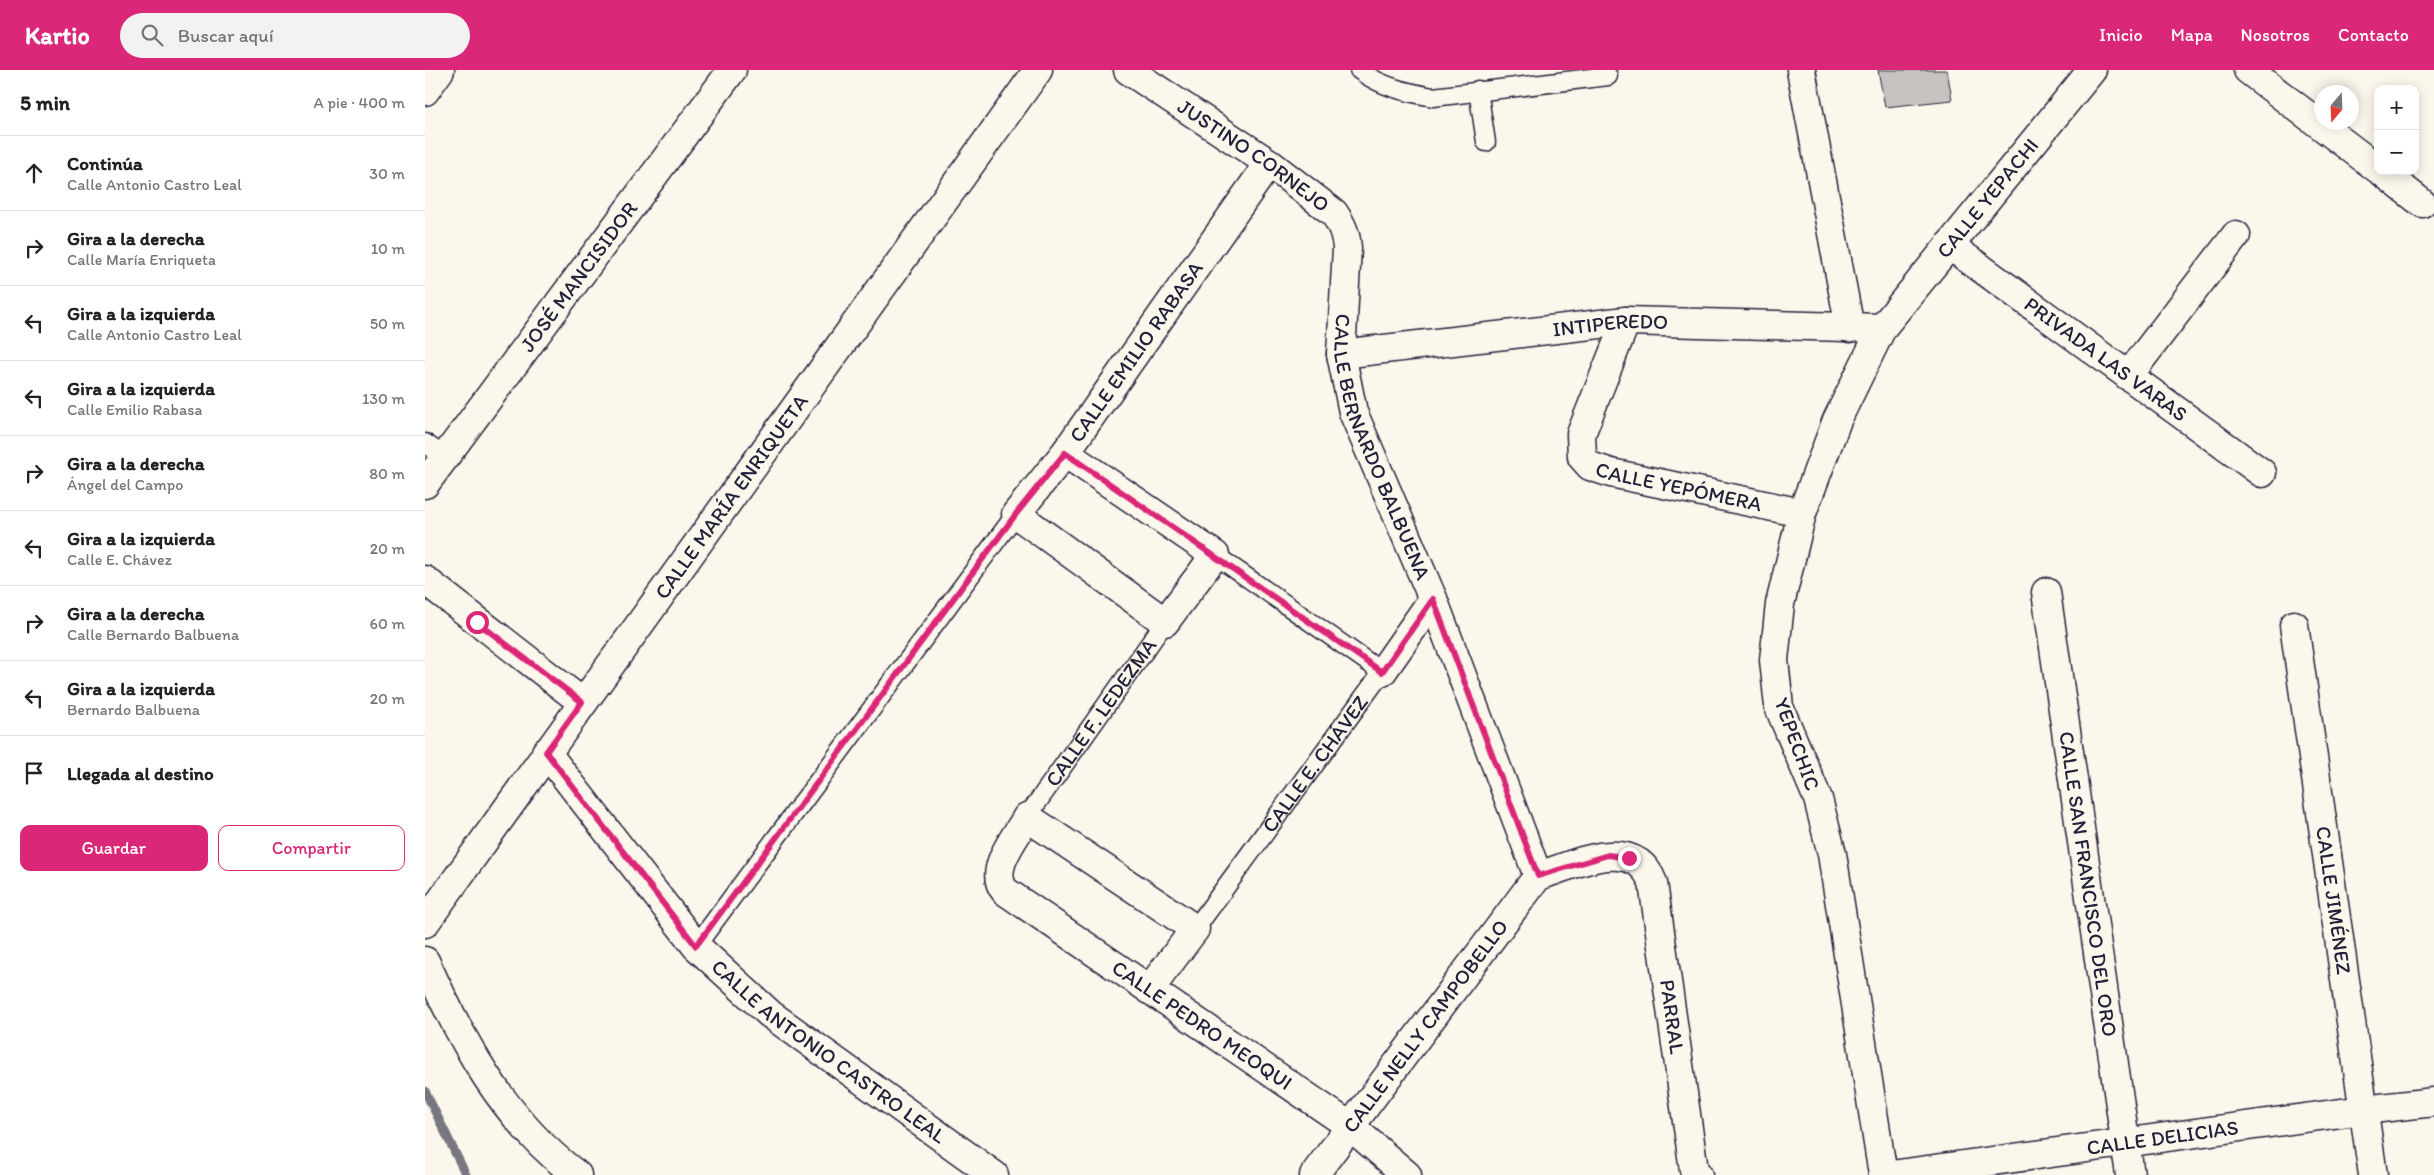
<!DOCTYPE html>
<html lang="es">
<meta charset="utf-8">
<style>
:root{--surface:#fff;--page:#f2f2f2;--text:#222;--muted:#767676;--line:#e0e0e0;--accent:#db2777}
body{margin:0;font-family:Itim,sans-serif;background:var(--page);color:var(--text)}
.controls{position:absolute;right:15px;top:15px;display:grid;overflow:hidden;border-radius:10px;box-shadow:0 2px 12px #0003}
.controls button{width:45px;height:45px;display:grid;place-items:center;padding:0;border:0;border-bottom:1px solid var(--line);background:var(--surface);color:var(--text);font:25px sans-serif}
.compass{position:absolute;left:1889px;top:15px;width:45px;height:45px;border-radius:50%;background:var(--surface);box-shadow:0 2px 12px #0003;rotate:199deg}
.stop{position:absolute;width:15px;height:15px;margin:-11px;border:4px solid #db2777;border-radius:50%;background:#fff}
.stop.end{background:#db2777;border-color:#fff;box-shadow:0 1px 5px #0008}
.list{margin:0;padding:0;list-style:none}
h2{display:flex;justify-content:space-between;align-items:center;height:65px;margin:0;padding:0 20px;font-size:21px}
h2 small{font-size:16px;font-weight:400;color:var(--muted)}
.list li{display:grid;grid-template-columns:32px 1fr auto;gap:15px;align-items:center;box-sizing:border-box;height:75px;padding:0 20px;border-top:1px solid var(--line)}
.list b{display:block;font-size:19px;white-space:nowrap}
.list p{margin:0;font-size:16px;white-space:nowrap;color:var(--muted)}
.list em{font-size:16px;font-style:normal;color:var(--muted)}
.actions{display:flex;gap:10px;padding:15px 20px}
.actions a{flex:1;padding:11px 0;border:1px solid var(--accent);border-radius:10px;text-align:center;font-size:18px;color:var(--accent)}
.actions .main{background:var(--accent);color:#fff}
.icon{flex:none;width:28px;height:28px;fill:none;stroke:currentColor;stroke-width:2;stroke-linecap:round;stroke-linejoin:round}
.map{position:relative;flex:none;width:2009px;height:1105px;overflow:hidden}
header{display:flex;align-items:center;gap:30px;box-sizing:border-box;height:70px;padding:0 25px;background:var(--accent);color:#fff}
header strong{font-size:24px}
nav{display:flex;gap:28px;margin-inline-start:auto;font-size:18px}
.search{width:350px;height:45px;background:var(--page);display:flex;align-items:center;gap:12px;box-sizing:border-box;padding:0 18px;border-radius:28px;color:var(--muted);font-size:19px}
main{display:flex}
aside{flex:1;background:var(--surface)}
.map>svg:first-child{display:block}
</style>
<header>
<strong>Kartio</strong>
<div class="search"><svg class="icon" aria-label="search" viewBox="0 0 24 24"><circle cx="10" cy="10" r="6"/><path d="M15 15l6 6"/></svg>Buscar aquí</div>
<nav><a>Inicio</a><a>Mapa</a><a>Nosotros</a><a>Contacto</a></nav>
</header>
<main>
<aside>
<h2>5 min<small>A pie · 400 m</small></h2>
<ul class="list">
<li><svg class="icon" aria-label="ahead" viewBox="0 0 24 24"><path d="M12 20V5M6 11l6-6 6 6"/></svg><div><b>Continúa</b><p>Calle Antonio Castro Leal</p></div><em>30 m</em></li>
<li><svg class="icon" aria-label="right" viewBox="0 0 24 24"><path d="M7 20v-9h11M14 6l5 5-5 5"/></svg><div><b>Gira a la derecha</b><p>Calle María Enriqueta</p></div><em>10 m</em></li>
<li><svg class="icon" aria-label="left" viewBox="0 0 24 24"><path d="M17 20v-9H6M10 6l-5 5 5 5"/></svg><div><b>Gira a la izquierda</b><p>Calle Antonio Castro Leal</p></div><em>50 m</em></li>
<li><svg class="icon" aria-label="left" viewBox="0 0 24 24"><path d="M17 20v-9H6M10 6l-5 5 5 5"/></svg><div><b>Gira a la izquierda</b><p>Calle Emilio Rabasa</p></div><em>130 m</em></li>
<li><svg class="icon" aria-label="right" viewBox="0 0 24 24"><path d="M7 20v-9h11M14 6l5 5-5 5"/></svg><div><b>Gira a la derecha</b><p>Ángel del Campo</p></div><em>80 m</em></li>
<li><svg class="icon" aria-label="left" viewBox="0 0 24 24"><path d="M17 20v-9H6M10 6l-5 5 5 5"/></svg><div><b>Gira a la izquierda</b><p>Calle E. Chávez</p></div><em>20 m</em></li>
<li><svg class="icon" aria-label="right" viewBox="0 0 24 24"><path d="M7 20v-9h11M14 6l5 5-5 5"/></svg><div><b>Gira a la derecha</b><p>Calle Bernardo Balbuena</p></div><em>60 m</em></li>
<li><svg class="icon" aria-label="left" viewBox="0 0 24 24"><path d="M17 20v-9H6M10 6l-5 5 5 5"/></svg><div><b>Gira a la izquierda</b><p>Bernardo Balbuena</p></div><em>20 m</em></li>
<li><svg class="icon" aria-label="arrive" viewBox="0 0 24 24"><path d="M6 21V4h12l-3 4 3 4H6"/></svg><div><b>Llegada al destino</b></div></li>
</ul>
<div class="actions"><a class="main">Guardar</a><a>Compartir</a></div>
</aside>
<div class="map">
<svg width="2009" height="1105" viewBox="0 0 2009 1105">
<rect width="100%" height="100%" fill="#fbf7ec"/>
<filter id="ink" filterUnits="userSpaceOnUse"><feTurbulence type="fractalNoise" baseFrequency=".02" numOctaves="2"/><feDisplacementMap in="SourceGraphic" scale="10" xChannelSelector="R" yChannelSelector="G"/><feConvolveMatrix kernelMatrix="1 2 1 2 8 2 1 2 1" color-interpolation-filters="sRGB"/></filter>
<g filter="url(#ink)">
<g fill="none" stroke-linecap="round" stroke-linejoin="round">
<path stroke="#787681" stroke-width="9" d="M0 1021 41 1105"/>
</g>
<path fill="#c6c2c0" stroke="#22223b" d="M1453 0H1522L1527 30 1460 37Z"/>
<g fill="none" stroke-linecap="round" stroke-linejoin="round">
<g stroke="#22223b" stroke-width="21">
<g id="service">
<path d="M934 0C956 17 981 22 1008 27L1183 6"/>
<path d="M1053 20 1061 72"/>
<path d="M0 373 20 387"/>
<path id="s1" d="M602 747 740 552"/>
<path id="s2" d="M770 859 957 602 790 485"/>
<path d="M271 876 591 444"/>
</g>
</g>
<g stroke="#22223b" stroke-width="31">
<g id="minor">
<path id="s3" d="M703 0 844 93 909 143C917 155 921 164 922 178L916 284 928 342 1008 529 1113 806"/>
<path d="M1376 0 1425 258"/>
<path d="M1823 0 1953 99"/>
<path d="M0 21 15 0"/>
<path d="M1956 101 1997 133"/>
<path id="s4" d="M1524 175 1837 403"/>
<path id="s5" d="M1201 251 1156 364 1157 387 1165 396 1186 403 1377 443"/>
<path id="s6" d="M916 284 1201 251 1457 258"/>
<path d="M1703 306 1811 165"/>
<path id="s7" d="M640 383 790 485 740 552 591 444 640 383 844 93"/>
<path id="s8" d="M0 414 307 0"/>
<path d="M0 510 157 632"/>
<path id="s9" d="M1621 522 1705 1105"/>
<path id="s10" d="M1869 555 1948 1105"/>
<path d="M957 602 1008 529"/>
<path id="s11" d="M121 682 271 876 345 944 569 1105"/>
<path id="s12" d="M1113 806C1150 795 1209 763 1228 813L1269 1100 1273 1105"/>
<path id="s13" d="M0 853 613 0"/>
<path d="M0 891C37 972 79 1051 152 1105"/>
<path id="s14" d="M724 920 770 859 602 747C591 767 562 800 580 821L925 1056 982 1105"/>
<path id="s15" d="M889 1105 1113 806"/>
<path id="s16" d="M1458 1105 1407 784 1393 729 1354 637 1349 590 1355 534 1377 443 1412 350 1457 258 1667 0"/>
<path id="s17" d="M1466 1105 1938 1040 2009 1032"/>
</g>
</g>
<use href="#service" stroke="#fbf7ec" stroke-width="18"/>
<use href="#minor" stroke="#fbf7ec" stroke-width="28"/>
</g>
</g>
<g fill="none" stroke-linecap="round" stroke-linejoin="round" filter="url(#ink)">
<path stroke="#db2777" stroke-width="6" d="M52 552 157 632 121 682 271 876 591 444 640 383 957 602 1008 529 1113 806 1183 785 1204 788"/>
</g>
<g text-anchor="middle" stroke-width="5" stroke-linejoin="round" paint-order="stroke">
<g font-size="21" fill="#22223b" stroke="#fbf7ec">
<text dy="7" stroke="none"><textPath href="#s3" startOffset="152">JUSTINO CORNEJO</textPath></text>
<text dy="7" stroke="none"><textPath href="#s16" startOffset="1048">CALLE YEPACHI</textPath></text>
<text dy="7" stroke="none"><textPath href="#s8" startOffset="258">JOSÉ MANCISIDOR</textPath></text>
<text dy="7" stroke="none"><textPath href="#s6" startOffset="271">INTIPEREDO</textPath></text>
<text dy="7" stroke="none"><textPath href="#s7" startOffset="651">CALLE EMILIO RABASA</textPath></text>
<text dy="7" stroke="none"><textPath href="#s4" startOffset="194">PRIVADA LAS VARAS</textPath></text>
<text dy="7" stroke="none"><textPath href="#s3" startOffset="495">CALLE BERNARDO BALBUENA</textPath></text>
<text dy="7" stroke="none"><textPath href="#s5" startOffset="248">CALLE YEPÓMERA</textPath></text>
<text dy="7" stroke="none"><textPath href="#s13" startOffset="525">CALLE MARÍA ENRIQUETA</textPath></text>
<text dy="7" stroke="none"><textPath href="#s1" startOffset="128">CALLE F. LEDEZMA</textPath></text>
<text transform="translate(1372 674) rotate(70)" y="7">YEPECHIC</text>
<text dy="7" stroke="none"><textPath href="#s2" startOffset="204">CALLE E. CHÁVEZ</textPath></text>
<text dy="7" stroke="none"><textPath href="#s9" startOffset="295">CALLE SAN FRANCISCO DEL ORO</textPath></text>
<text dy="7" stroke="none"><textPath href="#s10" startOffset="278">CALLE JIMÉNEZ</textPath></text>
<text dy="7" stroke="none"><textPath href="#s12" startOffset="265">PARRAL</textPath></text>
<text dy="7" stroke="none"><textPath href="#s14" startOffset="599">CALLE PEDRO MEOQUI</textPath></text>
<text dy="7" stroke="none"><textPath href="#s15" startOffset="186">CALLE NELLY CAMPOBELLO</textPath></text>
<text dy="7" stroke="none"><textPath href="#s11" startOffset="415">CALLE ANTONIO CASTRO LEAL</textPath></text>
<text dy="7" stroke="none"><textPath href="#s17" startOffset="274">CALLE DELICIAS</textPath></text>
</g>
</g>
</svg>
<div class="controls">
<button>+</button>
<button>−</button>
</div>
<svg class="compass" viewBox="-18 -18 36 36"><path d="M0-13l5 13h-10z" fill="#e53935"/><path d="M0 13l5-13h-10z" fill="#767676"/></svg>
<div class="stop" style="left:52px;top:552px"></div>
<div class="stop end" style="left:1204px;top:788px"></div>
</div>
</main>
